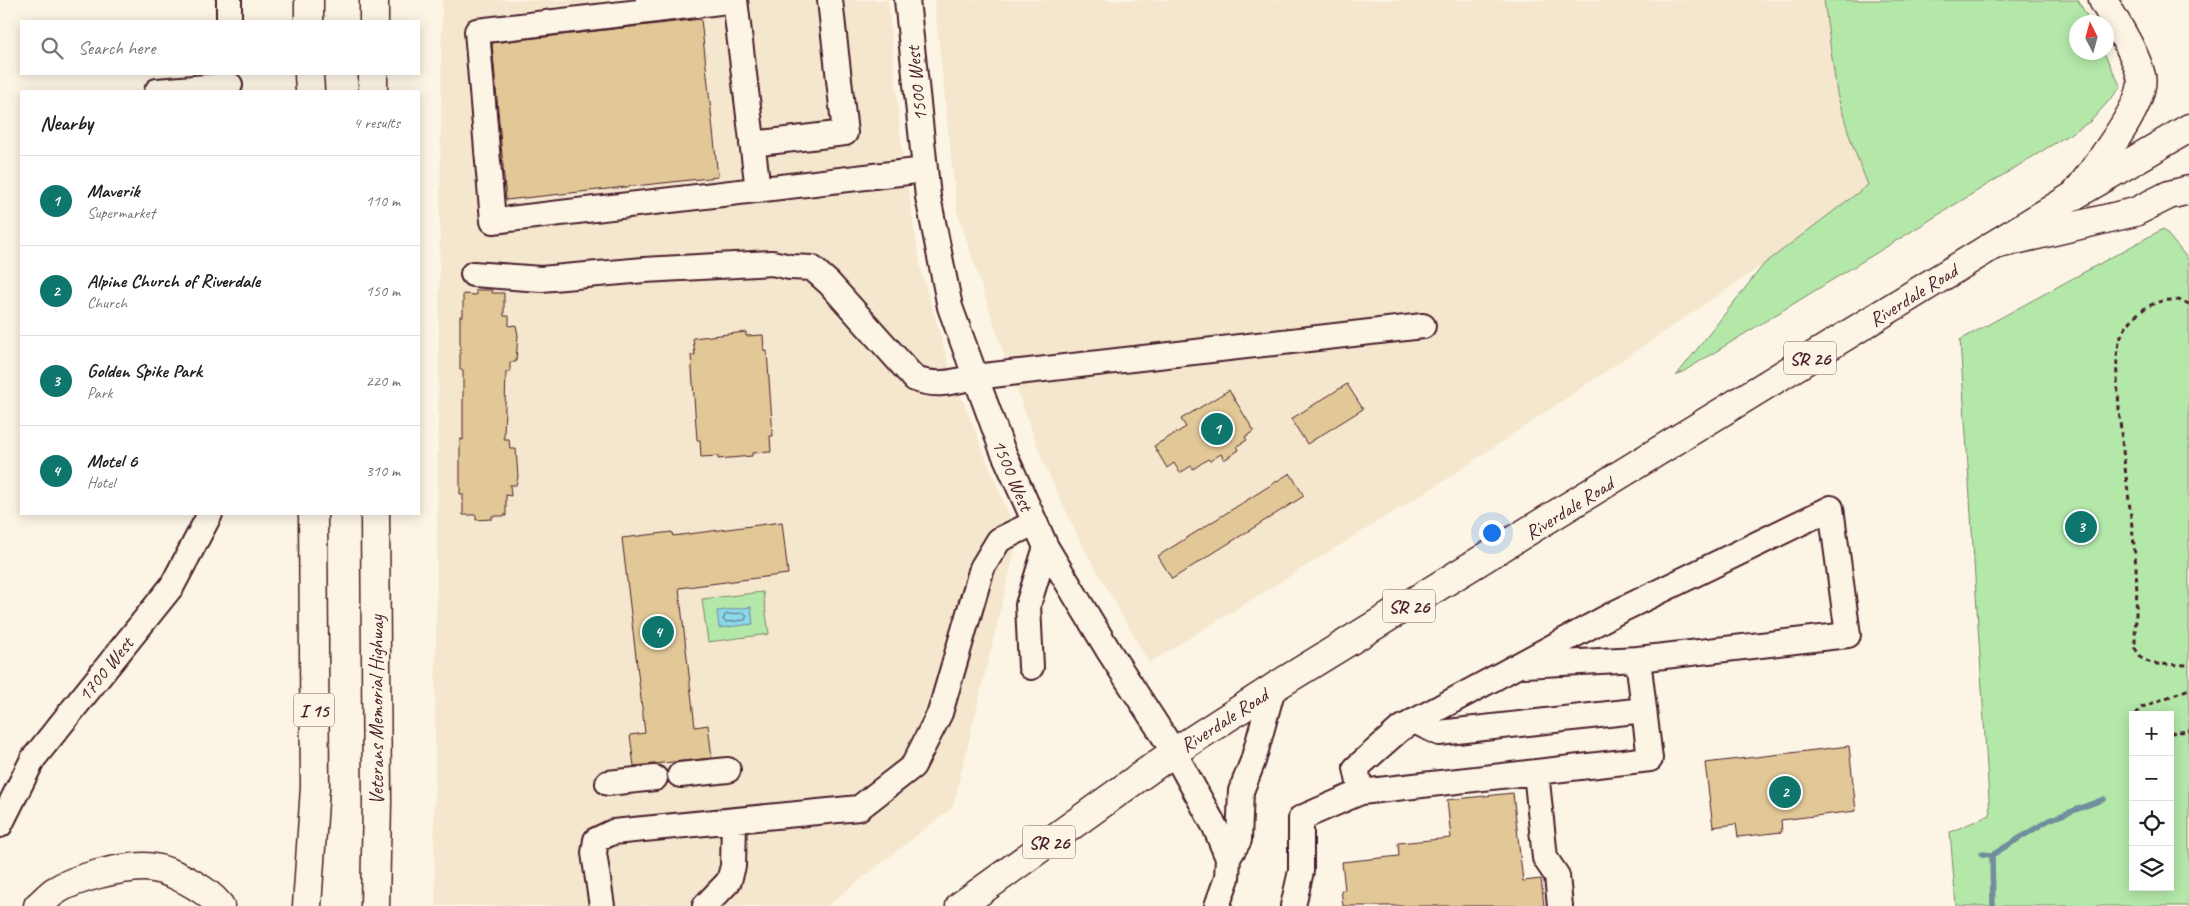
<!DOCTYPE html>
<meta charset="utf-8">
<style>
:root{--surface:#fff;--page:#f6f6f6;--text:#202124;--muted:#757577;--line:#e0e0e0;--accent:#0f766e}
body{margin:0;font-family:Caveat,sans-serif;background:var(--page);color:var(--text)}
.controls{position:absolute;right:15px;bottom:15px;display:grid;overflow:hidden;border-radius:0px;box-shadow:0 2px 12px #0003}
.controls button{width:45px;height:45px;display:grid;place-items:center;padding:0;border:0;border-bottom:1px solid var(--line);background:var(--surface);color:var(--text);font:25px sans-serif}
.compass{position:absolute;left:2069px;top:15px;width:45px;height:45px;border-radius:50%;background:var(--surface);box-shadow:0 2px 12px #0003;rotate:354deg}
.you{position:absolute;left:1491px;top:532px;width:18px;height:18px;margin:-12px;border:4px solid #fff;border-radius:50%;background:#1a73e8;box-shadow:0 0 0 8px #1a73e833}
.badge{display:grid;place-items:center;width:32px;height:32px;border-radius:50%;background:var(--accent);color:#fff;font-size:16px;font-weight:700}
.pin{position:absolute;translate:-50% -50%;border:2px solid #fff;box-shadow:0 1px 5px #0006}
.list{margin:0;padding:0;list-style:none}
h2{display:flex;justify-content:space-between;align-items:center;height:65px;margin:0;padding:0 20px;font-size:21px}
h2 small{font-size:16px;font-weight:400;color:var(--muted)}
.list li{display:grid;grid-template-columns:32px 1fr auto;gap:15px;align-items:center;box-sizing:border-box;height:90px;padding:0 20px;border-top:1px solid var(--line)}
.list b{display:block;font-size:19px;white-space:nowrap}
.list p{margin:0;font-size:16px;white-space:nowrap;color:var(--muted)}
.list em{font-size:16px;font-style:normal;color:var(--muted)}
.icon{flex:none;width:28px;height:28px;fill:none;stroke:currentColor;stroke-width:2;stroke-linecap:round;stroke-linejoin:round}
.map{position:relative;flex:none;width:2189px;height:906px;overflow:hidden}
.search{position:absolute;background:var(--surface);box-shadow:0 2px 12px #0003;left:20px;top:20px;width:400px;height:55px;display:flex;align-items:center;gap:12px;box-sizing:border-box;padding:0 18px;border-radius:0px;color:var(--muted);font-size:19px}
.panel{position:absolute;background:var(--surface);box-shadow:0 2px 12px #0003;left:20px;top:90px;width:400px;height:425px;border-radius:0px}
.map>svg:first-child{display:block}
</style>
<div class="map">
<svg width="2189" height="906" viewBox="0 0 2189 906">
<rect width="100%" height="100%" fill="#fcf5e5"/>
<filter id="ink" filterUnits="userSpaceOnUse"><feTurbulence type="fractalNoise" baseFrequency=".02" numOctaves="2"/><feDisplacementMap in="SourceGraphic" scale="10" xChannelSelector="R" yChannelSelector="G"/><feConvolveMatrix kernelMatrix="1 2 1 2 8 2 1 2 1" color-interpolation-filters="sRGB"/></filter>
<g filter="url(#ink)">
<path fill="#f4e7ce" d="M442 0H888L902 151 921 270 950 368 1018 537 953 807 827 906H436L434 846Z
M934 0H1824L1837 94 1852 144 1868 185 1764 264 1447 479 1149 663 1078 537 1044 464 1002 349 957 211Z"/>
<path fill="#b3e8a9" stroke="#7e846a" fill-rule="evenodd" d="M1824 0H2078L2090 22H2076V52L2104 53 2121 87 2091 121 1676 376 1764 264 1868 185 1852 144 1837 94Z
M2163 229 2189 260V906H1956L1950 832 1990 815 1960 340ZM2133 715H2170V887H2133Z
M763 592 769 634 708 642 702 599Z"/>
<path fill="#8bd7eb" stroke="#718d9e" d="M751 607 753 624 719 628 717 611Z"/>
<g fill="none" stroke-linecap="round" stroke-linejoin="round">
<path stroke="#646978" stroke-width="1" d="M744 613 747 615 745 620 726 622 723 620 725 615Z"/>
<path stroke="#718d9e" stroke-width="5.5" d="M1982 854 1992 855 2049 820 2104 799
M1992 855 1993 906"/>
</g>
<path fill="#e2c797" stroke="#4a1f2b" d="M701 19 718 177 506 200 492 43Z
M476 290H492V293H504V316H509V326L516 325 518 335 516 362H510V372H506L504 439H509L510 449H516L518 477 516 485H510L511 496 506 495V516H492V519L476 520V515H463V494H460V439L463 440V370H460V316H463V294L476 295Z
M746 332V336L763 335 764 351H767L773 436H770L771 452 752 453V456L718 459V456L701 457 700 440H697L691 355H695L693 338Z
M1347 384 1363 409 1307 444 1291 419Z
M1229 390 1254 431 1245 437 1247 440 1237 446 1239 450 1224 460 1221 454 1210 461 1208 459 1193 469 1191 466 1180 473 1174 463 1167 468 1154 446 1186 427 1181 419Z
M1290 473 1304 496 1172 579 1158 556Z
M782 522 788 574 679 588 695 727 708 725 712 758 634 766 630 735 645 733 622 538 672 532 673 536Z
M1849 746 1856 811 1781 820 1782 832 1738 837 1736 824 1713 827 1705 763Z
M1513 793 1523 881 1541 879 1544 906H1343L1341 890H1345L1342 862 1399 856 1398 843 1451 838 1447 800Z"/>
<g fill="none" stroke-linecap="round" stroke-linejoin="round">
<g stroke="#4a1f2b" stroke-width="28">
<path id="minor" d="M229 0V21
M648 0V11L477 31 493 221 925 170
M907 0 928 197 950 307 1002 449 1046 547 1110 653 1174 752 1215 827 1228 858 1227 878 1217 906
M648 11 735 0 758 190
M157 91 230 85
M752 144 845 133 830 0
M473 274 541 279 644 270 772 263 790 267 812 268 829 283 915 379C936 387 953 382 975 377L1423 326
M1524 665 1638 659
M1031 667 1028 605 1046 547
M1414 721 1439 733 1644 710
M1536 772 1545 858 1557 876 1560 906
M680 775 728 770
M608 783 655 778
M0 825 33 759 172 586 210 514
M1228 858 1239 840 1241 791 1253 761 1273 688
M602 906 594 853 596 840 613 832 859 808 913 766 940 713 982 568 999 540 1034 523
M705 906 729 881 733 866 734 822
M1293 906 1301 871V818L1361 792 1650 759 1638 659 1848 635 1831 508 1617 612 1400 729 1356 768 1361 792"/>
</g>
<g stroke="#4a1f2b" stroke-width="31">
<path id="major" d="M960 906 1174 752 1273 688 2075 195 2189 128"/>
</g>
<g stroke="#4a1f2b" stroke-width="31">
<path id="highway" d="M309 0V21
M374 21V0
M309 74 310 91
M373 91V74
M2075 195C2092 171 2148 103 2141 76 2135 51 2115 22 2103 0
M1994 245 2135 212 2169 195 2189 190
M38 906C44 901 49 895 55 891 75 878 120 867 144 867 167 867 206 888 220 906
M307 906 315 787 313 514
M375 906 377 802 375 514"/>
</g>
<path stroke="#4a1f2b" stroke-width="3" stroke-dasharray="5 4" stroke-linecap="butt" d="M2189 304C2159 289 2122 318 2118 348 2115 368 2118 388 2119 408 2123 462 2132 515 2136 568 2138 594 2135 622 2135 648L2141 658 2153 664 2189 665
M2136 715 2140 708 2189 689
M2170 733 2189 731"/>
<use href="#minor" stroke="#fcf5e5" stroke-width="24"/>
<use href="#major" stroke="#fcf5e5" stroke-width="28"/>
<use href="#highway" stroke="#fcf5e5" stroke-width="28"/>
</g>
</g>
<g text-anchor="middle" stroke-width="4" stroke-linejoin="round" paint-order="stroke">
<g fill="#fcf5e5" stroke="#7f5f63" stroke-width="1">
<rect x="1784" y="341.5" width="52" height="33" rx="4"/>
<rect x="1383" y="589.5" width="52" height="33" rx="4"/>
<rect x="294" y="693.5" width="40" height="33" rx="4"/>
<rect x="1023" y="825.5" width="52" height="33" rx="4"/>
</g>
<g font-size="19" font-weight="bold" fill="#4a1f2b">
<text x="1810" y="365">SR 26</text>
<text x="1409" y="613">SR 26</text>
<text x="314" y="717">I 15</text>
<text x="1049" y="849">SR 26</text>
</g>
<g font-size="20" fill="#4a1f2b" stroke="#fcf5e5">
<text transform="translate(916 84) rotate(-96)" y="7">1500 West</text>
<text transform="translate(1913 295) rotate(-32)" y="7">Riverdale Road</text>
<text transform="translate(1013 475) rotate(67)" y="7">1500 West</text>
<text transform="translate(1569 508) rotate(-32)" y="7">Riverdale Road</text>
<text transform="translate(105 669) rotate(-51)" y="7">1700 West</text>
<text transform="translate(376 710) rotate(-90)" y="7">Veterans Memorial Highway</text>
<text transform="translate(1224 720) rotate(-33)" y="7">Riverdale Road</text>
</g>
</g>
</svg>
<div class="controls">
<button>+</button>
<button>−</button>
<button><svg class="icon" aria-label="locate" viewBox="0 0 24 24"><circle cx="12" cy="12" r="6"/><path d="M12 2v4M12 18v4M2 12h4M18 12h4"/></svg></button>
<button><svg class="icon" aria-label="layers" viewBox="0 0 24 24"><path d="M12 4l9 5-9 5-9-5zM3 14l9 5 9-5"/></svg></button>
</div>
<svg class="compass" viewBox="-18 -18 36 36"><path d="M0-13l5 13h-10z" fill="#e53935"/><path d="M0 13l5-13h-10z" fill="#757577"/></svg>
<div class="you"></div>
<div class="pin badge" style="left:1217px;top:429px">1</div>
<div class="pin badge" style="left:1785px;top:792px">2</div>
<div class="pin badge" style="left:2081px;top:527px">3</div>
<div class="pin badge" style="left:658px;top:632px">4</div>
<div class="search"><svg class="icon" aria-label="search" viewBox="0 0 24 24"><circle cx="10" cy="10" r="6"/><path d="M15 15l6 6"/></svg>Search here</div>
<section class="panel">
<h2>Nearby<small>4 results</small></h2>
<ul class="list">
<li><span class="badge">1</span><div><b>Maverik</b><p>Supermarket</p></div><em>110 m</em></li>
<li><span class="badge">2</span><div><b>Alpine Church of Riverdale</b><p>Church</p></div><em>150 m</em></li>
<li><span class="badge">3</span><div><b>Golden Spike Park</b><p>Park</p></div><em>220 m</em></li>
<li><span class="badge">4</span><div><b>Motel 6</b><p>Hotel</p></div><em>310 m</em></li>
</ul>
</section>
</div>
